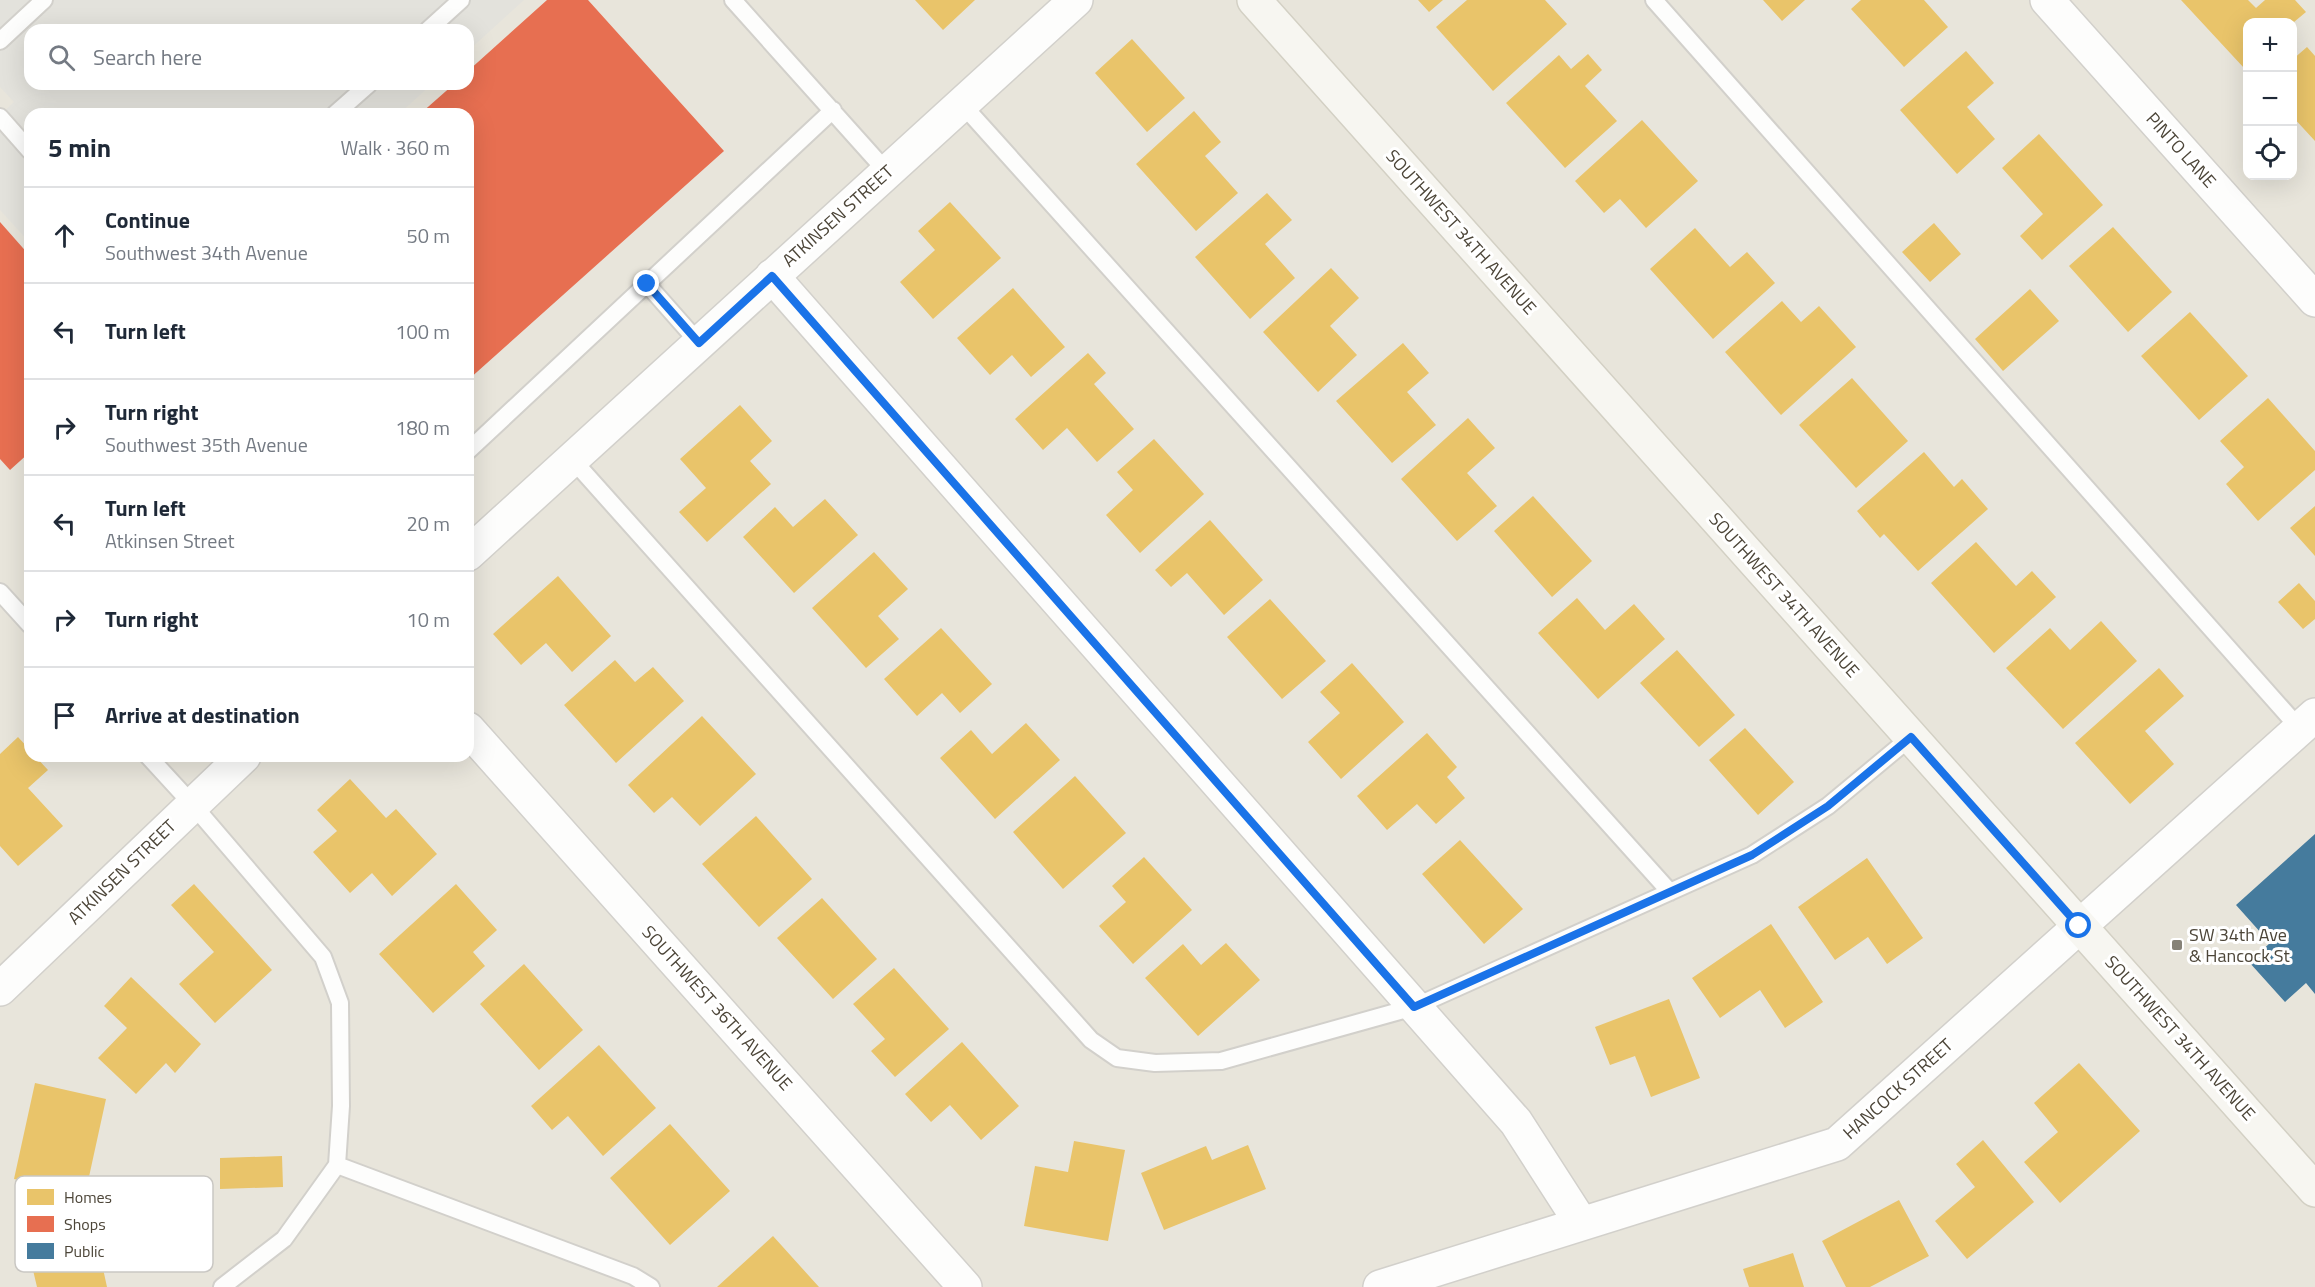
<!DOCTYPE html>
<meta charset="utf-8">
<style>
:root{--surface:#fff;--page:#f6f6f7;--text:#1f2937;--muted:#747a83;--line:#e0e1e3}
body{margin:0;font-family:"Titillium Web",sans-serif;background:var(--page);color:var(--text)}
.controls{position:absolute;right:18px;top:18px;display:grid;overflow:hidden;border-radius:12px;box-shadow:0 6px 24px #0002}
.controls button{width:54px;height:54px;display:grid;place-items:center;padding:0;border:0;border-bottom:2px solid var(--line);background:var(--surface);color:var(--text);font:30px sans-serif}
.stop{position:absolute;width:18px;height:18px;margin:-14px;border:4px solid #1a73e8;border-radius:50%;background:#fff}
.stop.end{background:#1a73e8;border-color:#fff;box-shadow:0 2px 6px #0008}
.list{margin:0;padding:0;list-style:none}
h2{display:flex;justify-content:space-between;align-items:center;height:78px;margin:0;padding:0 24px;font-size:26px}
h2 small{font-size:20px;font-weight:400;color:var(--muted)}
.list li{display:grid;grid-template-columns:39px 1fr auto;gap:18px;align-items:center;box-sizing:border-box;height:96px;padding:0 24px;border-top:2px solid var(--line)}
.list b{display:block;font-size:22px;white-space:nowrap}
.list p{margin:0;font-size:20px;white-space:nowrap;color:var(--muted)}
.list em{font-size:20px;font-style:normal;color:var(--muted)}
.icon{flex:none;width:33px;height:33px;fill:none;stroke:currentColor;stroke-width:2;stroke-linecap:round;stroke-linejoin:round}
.map{position:relative;flex:none;width:2315px;height:1287px;overflow:hidden}
.search{position:absolute;background:var(--surface);box-shadow:0 6px 24px #0002;left:24px;top:24px;width:450px;height:66px;display:flex;align-items:center;gap:15px;box-sizing:border-box;padding:0 21px;border-radius:18px;color:var(--muted);font-size:22px}
.panel{position:absolute;background:var(--surface);box-shadow:0 6px 24px #0002;left:24px;top:108px;width:450px;height:654px;border-radius:18px}
.map>svg:first-child{display:block}
</style>
<div class="map">
<svg width="2315" height="1287" viewBox="0 0 2315 1287">
<rect width="100%" height="100%" fill="#f3f3ee"/>
<path fill="#e8e5db" fill-rule="evenodd" d="M0 0H2315V1287H0ZM2248 22H2292V176H2248ZM30 30H468V84H30ZM30 114H468V756H30Z"/>
<path fill="#e3e2dc" d="M0 0H524L468 51V30H30V84H432L399 114H30V243L0 210V115L14 102 0 87Z"/>
<path fill="#e9c46a" d="M915 0H975L943 30Z
M1418 0H1443L1429 12Z
M1467 0H1545L1567 24 1493 91 1436 27Z
M1763 0H1805L1782 21Z
M1861 0H1924L1948 27 1904 67 1851 9Z
M2181 0H2248L2256 8 2265 0H2295L2306 12 2294 22H2248V65L2244 68Z
M1132 39 1185 98 1147 132 1095 73Z
M2307 47 2315 56V141L2292 116V60Z
M1966 51 1994 83 1967 107 1995 139 1957 174 1900 110Z
M1588 54 1602 70 1585 86 1617 121 1565 168 1506 103 1559 55 1571 69Z
M1194 111 1221 142 1205 156 1238 193 1196 231 1136 164Z
M1642 120 1698 181 1646 228 1620 199 1604 213 1575 181Z
M2039 134 2103 205 2042 260 2020 236 2043 214 2002 168Z
M1267 193 1292 220 1265 244 1295 278 1250 319 1195 257Z
M950 202 1001 258 933 319 900 282 935 250 918 231Z
M1934 223 1961 254 1930 282 1902 252Z
M2113 227 2172 292 2128 332 2069 266Z
M1695 228 1730 267 1747 252 1775 283 1713 339 1650 269Z
M1331 268 1359 298 1330 326 1357 355 1318 392 1263 332Z
M1013 288 1065 347 1031 377 1012 355 990 375 957 338Z
M2030 289 2059 321 2003 371 1975 339Z
M1782 301 1801 322 1819 306 1856 347 1781 415 1725 352Z
M2190 312 2248 376 2199 420 2141 356Z
M1403 343 1429 373 1407 392 1436 425 1392 463 1336 401Z
M1088 353 1106 373 1094 384 1134 429 1097 462 1067 428 1043 450 1015 419Z
M1852 378 1908 441 1856 488 1799 425Z
M2268 398 2315 451V470L2258 521 2226 484 2244 467 2220 441Z
M740 405 772 441 750 461 771 484 707 542 679 512 706 488 680 459Z
M1468 418 1495 448 1467 473 1497 506 1457 541 1401 479Z
M1154 439 1204 494 1140 553 1106 515 1133 490 1117 472Z
M1924 452 1954 487 1962 479 1988 509 1918 571 1884 534 1880 538 1857 511Z
M1533 496 1592 561 1552 597 1494 531Z
M825 499 858 535 794 593 743 537 775 507 793 527Z
M2315 506V556L2290 528Z
M1210 520 1263 580 1224 615 1187 573 1171 587 1155 570Z
M1976 542 2016 586 2032 571 2056 597 1994 653 1931 583Z
M874 552 908 589 878 616 899 639 866 668 812 608Z
M558 576 611 636 572 672 546 643 521 665 493 634Z
M2299 583 2315 601V619L2303 629 2278 602Z
M1577 598 1605 630 1634 604 1665 639 1598 699 1538 633Z
M1270 599 1326 661 1282 699 1227 637Z
M2101 621 2137 661 2063 729 2006 668 2050 628 2070 650Z
M941 628 992 684 960 713 942 693 917 716 884 679Z
M1677 650 1735 715 1699 747 1640 683Z
M615 660 635 682 653 667 684 701 616 763 564 705Z
M1352 663 1404 722 1341 779 1308 742 1340 713 1320 692Z
M2159 668 2184 696 2145 731 2174 764 2130 804 2075 743Z
M702 716 756 774 700 826 672 797 654 813 628 785Z
M1026 723 1060 760 995 819 940 758 971 730 992 754Z
M1745 728 1794 782 1758 815 1709 760Z
M1427 733 1457 767 1447 777 1465 798 1436 824 1417 804 1387 830 1357 796Z
M18 737 30 750V756H35L48 770 28 788 63 826 18 866 0 846V754Z
M1075 776 1126 833 1063 889 1013 832Z
M350 779 386 818 396 809 437 854 392 896 372 873 350 893 313 852 337 831 317 810Z
M756 816 812 879 759 927 702 864Z
M1460 840 1523 909 1484 944 1422 874Z
M1144 857 1192 910 1133 964 1099 926 1126 902 1112 886Z
M1867 858 1923 938 1887 964 1868 937 1835 960 1798 907Z
M194 884 272 970 215 1023 179 984 214 952 171 905Z
M456 884 497 930 473 952 485 966 433 1013 379 954Z
M822 898 877 959 833 999 777 938Z
M1771 924 1823 1002 1785 1028 1760 990 1720 1018 1692 978Z
M1226 943 1260 980 1198 1036 1145 978 1183 944 1201 965Z
M524 964 583 1030 539 1070 480 1004Z
M894 968 949 1029 895 1077 871 1051 885 1039 853 1004Z
M131 977 201 1044 175 1073 166 1063 136 1094 98 1058 127 1028 104 1006Z
M1669 999 1700 1078 1651 1097 1635 1056 1610 1065 1595 1027Z
M962 1042 1019 1106 981 1140 950 1105 931 1122 905 1094Z
M599 1045 656 1108 603 1156 568 1116 552 1130 531 1106Z
M2079 1063 2140 1131 2060 1203 2024 1162 2058 1132 2034 1103Z
M35 1083 106 1099 85 1195 14 1179Z
M670 1124 730 1191 670 1245 610 1178Z
M1983 1140 2034 1202 1967 1259 1935 1221 1975 1187 1956 1164Z
M1074 1141 1125 1150 1108 1241 1024 1226 1035 1166 1068 1172Z
M1248 1145 1266 1189 1164 1230 1141 1173 1206 1146 1212 1160Z
M282 1156 283 1187 220 1189V1158Z
M1899 1200 1929 1256 1870 1287H1846L1822 1241Z
M114 1211 123 1250 100 1255 107 1287H37L24 1232Z
M773 1236 819 1287H717Z
M1793 1253 1804 1287H1749L1743 1269Z"/>
<path fill="#e76f51" d="M547 0H588L724 151 468 380V114H420L454 84H468V71Z
M0 222 30 256V452L10 470 0 459Z"/>
<path fill="#457b9d" d="M2315 834V994L2306 983 2285 1002 2249 962 2270 943 2236 905Z"/>
<g fill="none" stroke-linecap="round" stroke-linejoin="round">
<g stroke="#d2d0cb" stroke-width="20">
<path id="service" d="M733 0 887 172
M1654 0 2300 729
M428 30 461 0
M0 41 44 0
M962 104 1670 892
M335 114 369 84
M0 117 30 151
M647 284 699 343
M468 451 833 110
M572 459 1091 1040 1117 1058 1155 1063 1221 1061 1414 1007 1752 855 1828 806 1911 737
M0 592 30 625
M148 756 193 805 323 957 340 1003 341 1106 337 1165 284 1239 222 1287
M337 1165 633 1276 651 1287"/>
</g>
<g stroke="#d2d0cb" stroke-width="36">
<path id="minor" d="M2047 0 2315 300
M772 276 1516 1122 1581 1223
M468 729 965 1287"/>
</g>
<g stroke="#d2d0cb" stroke-width="36">
<path id="tertiary" d="M468 554 1076 0
M0 989 244 756
M1380 1287 1837 1144 2315 715"/>
</g>
<g stroke="#d3d0c4" stroke-width="36">
<path id="secondary" d="M1254 0 2315 1190"/>
</g>
<use href="#service" stroke="#fdfdfc" stroke-width="16"/>
<use href="#minor" stroke="#fdfdfc" stroke-width="33"/>
<use href="#tertiary" stroke="#fdfdfc" stroke-width="33"/>
<use href="#secondary" stroke="#f7f6f1" stroke-width="33"/>
</g>
<g fill="none" stroke-linecap="round" stroke-linejoin="round">
<path stroke="#1a73e8" stroke-width="8" d="M647 284 699 343 772 276 1414 1007 1752 855 1828 806 1911 737 2079 926"/>
</g>
<rect fill="#868278" stroke="#fff" stroke-width="2" x="2171" y="939" width="12" height="12" rx="3"/>
<g text-anchor="middle" stroke-width="6" stroke-linejoin="round" paint-order="stroke">
<g font-size="18" fill="#4c4538" stroke="#fff">
<text transform="translate(2181 150) rotate(48)" y="6">PINTO LANE</text>
<text transform="translate(838 216) rotate(-42)" y="6">ATKINSEN STREET</text>
<text transform="translate(1461 232) rotate(48)" y="6">SOUTHWEST 34TH AVENUE</text>
<text transform="translate(1784 595) rotate(48)" y="6">SOUTHWEST 34TH AVENUE</text>
<text transform="translate(122 872) rotate(-44)" y="6">ATKINSEN STREET</text>
<text transform="translate(717 1008) rotate(48)" y="6">SOUTHWEST 36TH AVENUE</text>
<text transform="translate(2180 1038) rotate(48)" y="6">SOUTHWEST 34TH AVENUE</text>
<text transform="translate(1898 1089) rotate(-42)" y="6">HANCOCK STREET</text>
</g>
<g font-size="18" fill="#4c4538" stroke="#fff" text-anchor="start">
<text x="2189" y="941">SW 34th Ave<tspan x="2189" dy="21">&amp; Hancock St</tspan></text>
</g>
</g>
<rect x="15" y="1176" width="198" height="96" rx="9" fill="#fff" stroke="#c9c7c3" stroke-width="1.5"/>
<rect x="27" y="1189" width="27" height="16" fill="#e9c46a"/>
<rect x="27" y="1216" width="27" height="16" fill="#e76f51"/>
<rect x="27" y="1243" width="27" height="16" fill="#457b9d"/>
<g font-size="16" fill="#4c4538">
<text x="64" y="1203">Homes</text>
<text x="64" y="1230">Shops</text>
<text x="64" y="1257">Public</text>
</g>
</svg>
<div class="controls">
<button>+</button>
<button>−</button>
<button><svg class="icon" aria-label="locate" viewBox="0 0 24 24"><circle cx="12" cy="12" r="6"/><path d="M12 2v4M12 18v4M2 12h4M18 12h4"/></svg></button>
</div>
<div class="stop" style="left:2079px;top:926px"></div>
<div class="stop end" style="left:647px;top:284px"></div>
<div class="search"><svg class="icon" aria-label="search" viewBox="0 0 24 24"><circle cx="10" cy="10" r="6"/><path d="M15 15l6 6"/></svg>Search here</div>
<section class="panel">
<h2>5 min<small>Walk · 360 m</small></h2>
<ul class="list">
<li><svg class="icon" aria-label="ahead" viewBox="0 0 24 24"><path d="M12 20V5M6 11l6-6 6 6"/></svg><div><b>Continue</b><p>Southwest 34th Avenue</p></div><em>50 m</em></li>
<li><svg class="icon" aria-label="left" viewBox="0 0 24 24"><path d="M17 20v-9H6M10 6l-5 5 5 5"/></svg><div><b>Turn left</b></div><em>100 m</em></li>
<li><svg class="icon" aria-label="right" viewBox="0 0 24 24"><path d="M7 20v-9h11M14 6l5 5-5 5"/></svg><div><b>Turn right</b><p>Southwest 35th Avenue</p></div><em>180 m</em></li>
<li><svg class="icon" aria-label="left" viewBox="0 0 24 24"><path d="M17 20v-9H6M10 6l-5 5 5 5"/></svg><div><b>Turn left</b><p>Atkinsen Street</p></div><em>20 m</em></li>
<li><svg class="icon" aria-label="right" viewBox="0 0 24 24"><path d="M7 20v-9h11M14 6l5 5-5 5"/></svg><div><b>Turn right</b></div><em>10 m</em></li>
<li><svg class="icon" aria-label="arrive" viewBox="0 0 24 24"><path d="M6 21V4h12l-3 4 3 4H6"/></svg><div><b>Arrive at destination</b></div></li>
</ul>
</section>
</div>
